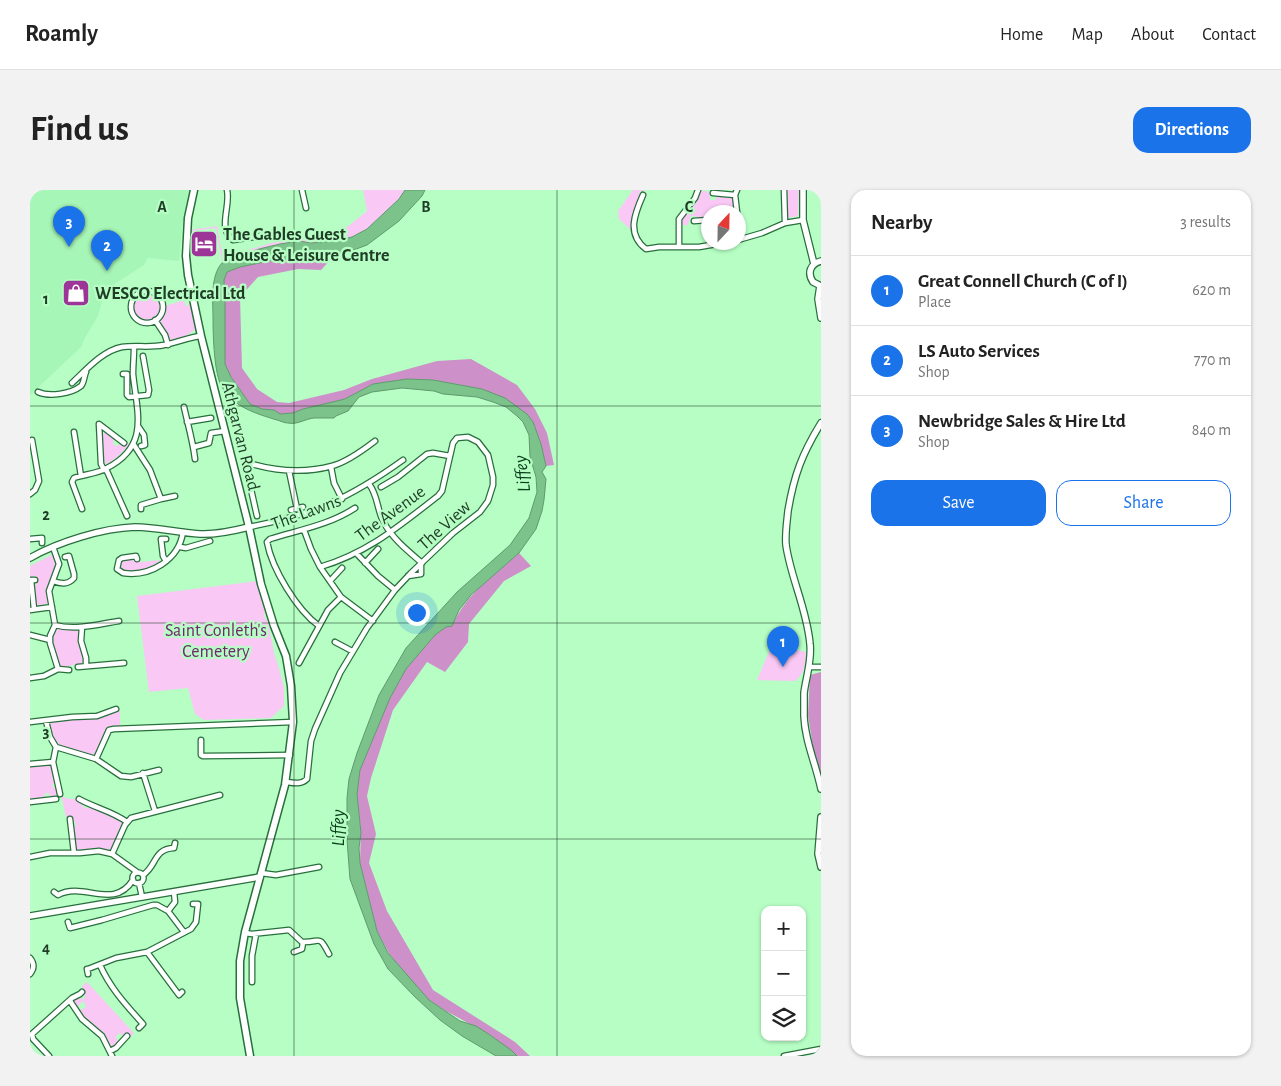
<!DOCTYPE html>
<meta charset="utf-8">
<style>
:root{--surface:#fff;--page:#f2f2f2;--text:#222;--muted:#767676;--line:#e0e0e0;--accent:#1a73e8}
body{margin:0;font-family:"Alegreya Sans",sans-serif;background:var(--page);color:var(--text)}
.controls{position:absolute;right:15px;bottom:15px;display:grid;overflow:hidden;border-radius:10px;box-shadow:0 1px 4px #0004}
.controls button{width:45px;height:45px;display:grid;place-items:center;padding:0;border:0;border-bottom:1px solid var(--line);background:var(--surface);color:var(--text);font:25px sans-serif}
.compass{position:absolute;left:671px;top:15px;width:45px;height:45px;border-radius:50%;background:var(--surface);box-shadow:0 1px 4px #0004;rotate:22deg}
.you{position:absolute;left:386px;top:422px;width:18px;height:18px;margin:-12px;border:4px solid #fff;border-radius:50%;background:#1a73e8;box-shadow:0 0 0 8px #1a73e833}
.badge{display:grid;place-items:center;width:32px;height:32px;border-radius:50%;background:var(--accent);color:#fff;font-size:16px;font-weight:700}
.pin{position:absolute;translate:-50% -41px;filter:drop-shadow(0 1px 2px #0008)}
.pin::after{content:'';position:absolute;top:26px;width:18px;height:15px;background:inherit;clip-path:polygon(0 0,100% 0,50% 100%)}
.list{margin:0;padding:0;list-style:none}
h2{display:flex;justify-content:space-between;align-items:center;height:65px;margin:0;padding:0 20px;font-size:21px}
h2 small{font-size:16px;font-weight:400;color:var(--muted)}
.list li{display:grid;grid-template-columns:32px 1fr auto;gap:15px;align-items:center;box-sizing:border-box;height:70px;padding:0 20px;border-top:1px solid var(--line)}
.list b{display:block;font-size:19px;white-space:nowrap}
.list p{margin:0;font-size:16px;white-space:nowrap;color:var(--muted)}
.list em{font-size:16px;font-style:normal;color:var(--muted)}
.actions{display:flex;gap:10px;padding:15px 20px}
.actions a{flex:1;padding:11px 0;border:1px solid var(--accent);border-radius:15px;text-align:center;font-size:18px;color:var(--accent)}
.actions .main{background:var(--accent);color:#fff}
.icon{flex:none;width:28px;height:28px;fill:none;stroke:currentColor;stroke-width:2;stroke-linecap:round;stroke-linejoin:round}
.map{position:relative;flex:none;width:791px;height:866px;overflow:hidden;border-radius:15px}
header{display:flex;align-items:center;gap:30px;box-sizing:border-box;height:70px;padding:0 25px;background:var(--surface);border-bottom:1px solid var(--line)}
header strong{font-size:24px}
nav{display:flex;gap:28px;margin-inline-start:auto;font-size:18px}
.intro{display:flex;align-items:center;justify-content:space-between;box-sizing:border-box;height:120px;padding:0 30px}
h1{margin:0;font-size:35px}
.button{padding:12px 22px;border-radius:15px;background:var(--accent);color:#fff;font-size:18px;font-weight:700}
main{display:flex;gap:30px;padding:0 30px}
aside{flex:1;background:var(--surface);border-radius:15px;box-shadow:0 1px 4px #0004}
.map>svg:first-child{display:block}
</style>
<header>
<strong>Roamly</strong>
<nav><a>Home</a><a>Map</a><a>About</a><a>Contact</a></nav>
</header>
<div class="intro"><h1>Find us</h1><a class="button">Directions</a></div>
<main>
<div class="map">
<svg width="791" height="866" viewBox="0 0 791 866">
<rect width="100%" height="100%" fill="#b6fec4"/>
<path fill="#a6f6b7" d="M0 0H159L152 40 149 71 118 68 114 75 75 100 68 126 53 151 52 156 0 205Z"/>
<path fill="#f9c8f4" d="M333 0H375L369 9 338 38 322 47 305 51 281 53 269 51 250 54 229 59 192 73 186 39 183 38 160 42V40L187 36 191 58 198 66 248 51 312 41 337 21Z
M603 0H614V2L610 1C608 6 610 8 608 13 605 22 603 31 601 40L589 29 588 21Z
M756 0H769L768 26 757 28Z
M670 1H677L680 4V10H685L687 6 702 7 705 22H678V28L667 29 666 26H661L658 35H651C653 21 665 14 670 1Z
M104 117a14 14 0 1 1 28 0a14 14 0 1 1-28 0Z
M154 110 156 117 161 112 166 136V139L153 148 142 151 138 148 129 131 135 121V116Z
M74 242 84 249 83 254 86 256 90 254 94 256 97 252 100 254 86 268 75 275 72 247Z
M21 365 25 367 26 376 18 400 19 413 6 416 4 397 7 392 6 386 0 387V376Z
M103 368 105 371H110L111 372 130 370C124 379 100 386 90 379L91 370Z
M227 391 235 423 234 426 238 432 245 467 247 471 254 497V516L241 528 174 530 165 524 158 498 119 502 107 406Z
M27 438 50 439 49 452 54 473 33 477 28 475 22 449Z
M751 456 776 462C775 474 775 484 765 491L727 490 741 457Z
M90 519V536L77 539 64 565C43 563 22 558 19 534L22 532 51 528 69 529Z
M21 575 26 593 22 594 23 597 26 598C35 610 36 610 51 608L53 617 56 618 60 617 78 623 94 632 81 661 70 659 46 660 43 638 46 635 45 632 41 628H36L32 608 28 605 20 607 19 603H16L14 608 0 609V576Z
M57 792 104 843 100 848 96 844 93 846 89 843 86 847 89 852 81 858 73 844 53 828 48 820 55 818 56 816 52 811 47 819 44 810 47 808 53 809 55 806 52 796Z"/>
<path fill="#ce90c8" d="M302 68 291 80 268 79 228 87 210 107 212 178 227 199 247 212 259 213 314 200 342 189 407 171 441 169 487 195 505 219 517 243 524 275 516 276 511 254 503 232 452 199 403 190 377 189 343 194 315 209 273 219 263 223 250 224 244 220 232 219 220 214 201 187 195 174V111L194 90 197 82C231 68 266 69 302 68Z
M489 363 501 376 474 391 439 434 438 452 415 482 397 472 363 520 341 588 337 606 346 644 339 673 357 721 403 800 485 852 500 866H487L462 846 416 821 399 810 383 793 360 765 347 741 330 673 331 640 327 604 330 580 360 508 376 479 405 445 416 437 422 436C439 400 461 389 489 363Z
M791 482V588L783 557 778 525 780 485Z"/>
<path fill="#7cc28b" stroke="#609a6d" d="M375 0H395L392 6 369 31 337 55 302 68 244 70 210 77 197 82 194 90 195 111V174L201 187 220 214 232 219 244 220 250 224 263 223 273 219 315 209 343 194 377 189 403 190 452 199 475 208 497 224 503 232 511 254 516 276 512 282 516 289 514 310 512 321 506 339 489 363 441 405 429 420 422 436 416 437 405 445 376 479 360 508 330 580 327 604 331 643 329 658 330 673 347 741 358 763 399 810 430 831 446 836 460 845 481 860 487 866H466L432 846 410 830 385 807 358 779 344 754 320 689 317 650V608L319 589 327 563 349 505 376 458 427 402 480 355 499 328 507 302 506 287 500 267 499 245 493 232 487 226 476 217 463 212 447 207 413 204 404 201 372 198 342 202 329 207 318 221 306 226 304 228C297 228 291 228 284 228 275 229 267 235 258 233 254 233 251 231 247 230 227 224 203 217 192 197 184 184 183 145 183 129 183 112 180 86 192 73L229 59 250 54 269 51 281 53 305 51 322 47 337 39 369 9Z"/>
<g fill="none" stroke-linecap="round" stroke-linejoin="round">
<g stroke="#296f3d" stroke-width="7">
<path id="minor" d="M197 0C201 16 187 39 203 50L251 43 260 45
M272 0 276 18
M707 0 705 5 707 22
M754 0 755 33
M683 3 705 5
M613 5C605 23 596 44 616 59L629 57H669L698 52
M664 31 678 30
M708 34 711 49
M708 50 732 43 755 33 773 30
M649 57V29L665 8 668 0
M101 117a16 16 0 1 1 32 0a16 16 0 1 1-32 0Z
M125 130 135 145 138 155
M93 184H97V205L99 207 118 205 119 200 113 166
M42 193C56 180 72 161 92 157 105 155 120 158 134 155 147 153 158 147 171 146
M8 202C19 207 41 204 51 196 54 193 54 186 56 182
M154 217C158 235 163 252 165 269
M157 232 181 228
M108 236 114 245 115 255 111 256
M44 242 51 286
M104 255 120 280 131 309
M164 257 179 253 181 243 195 241
M301 277 304 293 312 309
M76 279 97 326
M74 280 71 274 69 234 94 253
M259 281 267 319
M339 294C348 305 347 321 354 333 363 349 378 361 392 373
M351 297 368 287 397 264 403 263 420 266
M0 304 5 300 9 291 2 250
M52 319 42 292 44 288C55 284 67 284 77 278 120 256 107 223 103 184 103 175 104 166 104 157
M111 319V315L131 309 145 306
M261 320 273 317
M227 326 216 277 217 274H222C247 281 276 283 302 276 317 272 332 261 345 251
M219 337C283 325 320 308 373 270
M274 340 281 359 290 377 311 407 343 431
M0 349 12 348V353
M136 349H131L133 366 136 371
M23 357 29 374 19 401 25 435 20 446V453L28 479 39 480
M150 357 156 358 180 351
M327 364 348 386 365 400
M107 369 106 366 92 368 89 370 87 379 93 383C120 387 149 370 153 342
M335 373 348 359
M378 386 391 384V374
M23 391C31 394 38 395 44 388V384L39 366 35 367
M300 391 312 378
M4 419 1 390H5
M0 420 22 417
M25 435C45 441 69 434 89 431
M289 436C267 420 242 379 237 352L240 349C269 340 299 335 325 318
M52 437 51 451 56 468V476
M0 445 20 450
M305 452 322 461
M269 473 298 420 311 407
M48 477 94 473
M779 477H791
M0 488 14 486 28 479
M16 531 20 547 26 557 66 569 91 586 101 587 129 580
M0 532 42 527 67 526 86 519
M171 550V565L173 566 260 565
M26 557 23 572 30 604
M66 569 79 540 84 539 263 532
M0 574 23 572
M113 583 125 621
M256 592C263 593 271 595 277 589L281 551 285 539 310 483 337 438 365 400 381 383 423 343 450 322 458 311 463 295V287L458 265 448 252 438 247 427 248 423 253 412 301 408 306C369 336 338 363 290 377
M49 609C65 618 82 621 97 632
M0 612 26 609
M40 629 44 663
M82 664 95 635 101 628 190 605
M0 667 20 663H50L69 661 82 664 107 682
M102.5 688a5.5 5.5 0 1 1 11 0a5.5 5.5 0 1 1-11 0Z
M231 683 246 685 289 677
M113 685C127 676 123 659 144 658L145 653
M109 693 112 707
M24 702 28 705C54 691 83 721 103 690
M138 721 145 712 144 702
M38 732 40 738 72 730 123 715H127L138 721 154 742
M215 743 222 744 259 740 272 752C291 753 288 743 299 764
M117 762 149 805 152 802
M264 762 272 759 273 752
M0 768C4 773 5 778 0 784
M70 775C80 798 97 816 113 834L109 838
M58 784 57 779H58L86 768 117 762 161 739 166 732 168 714H163
M222 792V766L226 744
M40 811 52 829 72 846 82 866
M80 861 86 858 97 846
M19 866 3 849 2 844 42 808 50 804 52 802
M754 866 791 859"/>
</g>
<g stroke="#296f3d" stroke-width="8">
<path id="tertiary" d="M773 0V30L784 74
M791 71C780 74 777 83 783 92L791 96
M790 96 788 109 791 128
M791 233C772 264 764 285 758 321 757 332 755 344 756 355 761 389 777 419 780 454 782 471 776 487 774 503 774 510 774 518 774 526 775 552 786 574 791 599
M0 368C28 352 73 338 105 337 127 337 148 343 170 344 186 345 203 341 219 337
M791 627 788 664 791 677
M0 726 230 687"/>
</g>
<g stroke="#296f3d" stroke-width="9">
<path id="secondary" d="M164 0 158 28 156 66 158 85 171 146 219 337 231 394 244 436 256 466 261 496 263 532 255 595 215 742 210 771V808L220 866"/>
</g>
<use href="#minor" stroke="#fff" stroke-width="4.5"/>
<use href="#tertiary" stroke="#fff" stroke-width="5.5"/>
<use href="#secondary" stroke="#fff" stroke-width="6"/>
</g>
<path fill="none" stroke="#1f3c26" stroke-width="1" stroke-opacity="0.55" d="M264 0V866M527 0V866M0 216H791M0 433H791M0 649H791"/>
<defs>
<g id="hotel-square" transform="scale(1.4375)"><rect x="-9" y="-9" width="18" height="18" rx="4" fill="#9d3497" stroke="#b6fec4"/><path d="M-6-4.5h1.5V1H6V5H4.5V3h-9V5H-6ZM-4 0a1.8 1.8 0 1 1 3.6 0ZM.5 0V-2.5h3Q6-2.5 6 0Z" fill="#fff"/></g>
<g id="shop-square" transform="scale(1.4375)"><rect x="-9" y="-9" width="18" height="18" rx="4" fill="#9d3497" stroke="#b6fec4"/><path d="M-5-2.5h2.3a2.7 3.5 0 0 1 5.4 0H5L5.5 6h-11ZM-1.5-2.5h3a1.5 2.3 0 0 0-3 0Z" fill="#fff"/></g>
</defs>
<g fill-rule="evenodd">
<use href="#hotel-square" x="174" y="54"/>
<use href="#shop-square" x="46" y="103"/>
</g>
<g text-anchor="middle" stroke-width="4.5" stroke-linejoin="round" paint-order="stroke">
<g font-size="18" font-weight="bold" fill="#1f3c26" stroke="#b6fec4" text-anchor="start">
<text x="193" y="50">The Gables Guest<tspan x="193" dy="21">House &amp; Leisure Centre</tspan></text>
<text x="65" y="109">WESCO Electrical Ltd</text>
</g>
<g font-size="18" fill="#1f3c26" stroke="#b6fec4">
<text transform="translate(211 246) rotate(76)" y="6">Athgarvan Road</text>
<text transform="translate(276 322) rotate(-20)" y="6">The Lawns</text>
<text transform="translate(360 323) rotate(-36)" y="6">The Avenue</text>
<text transform="translate(414 335) rotate(-42)" y="6">The View</text>
</g>
<g font-size="18" fill="#70266b" stroke="#b6fec4">
<text x="186" y="446">Saint Conleth's<tspan x="186" dy="21">Cemetery</tspan></text>
</g>
<g font-size="19" font-style="italic" fill="#0b401d" stroke="#b6fec4">
<text transform="translate(491 284) rotate(-97)" y="7">Liffey</text>
<text transform="translate(307 638) rotate(-90)" y="7">Liffey</text>
</g>
</g>
<g font-size="16" text-anchor="middle" font-weight="bold" fill="#1f3c26" stroke="#b6fec4" stroke-width="4.5" stroke-linejoin="round" paint-order="stroke">
<text x="132" y="22">A</text>
<text x="396" y="22">B</text>
<text x="659" y="22">C</text>
<text x="16" y="114">1</text>
<text x="16" y="330">2</text>
<text x="16" y="547">3</text>
<text x="16" y="763">4</text>
</g>
</svg>
<div class="controls">
<button>+</button>
<button>−</button>
<button><svg class="icon" aria-label="layers" viewBox="0 0 24 24"><path d="M12 4l9 5-9 5-9-5zM3 14l9 5 9-5"/></svg></button>
</div>
<svg class="compass" viewBox="-18 -18 36 36"><path d="M0-13l5 13h-10z" fill="#e53935"/><path d="M0 13l5-13h-10z" fill="#767676"/></svg>
<div class="you"></div>
<div class="pin badge" style="left:753px;top:477px">1</div>
<div class="pin badge" style="left:77px;top:81px">2</div>
<div class="pin badge" style="left:39px;top:57px">3</div>
</div>
<aside>
<h2>Nearby<small>3 results</small></h2>
<ul class="list">
<li><span class="badge">1</span><div><b>Great Connell Church (C of I)</b><p>Place</p></div><em>620 m</em></li>
<li><span class="badge">2</span><div><b>LS Auto Services</b><p>Shop</p></div><em>770 m</em></li>
<li><span class="badge">3</span><div><b>Newbridge Sales &amp; Hire Ltd</b><p>Shop</p></div><em>840 m</em></li>
</ul>
<div class="actions"><a class="main">Save</a><a>Share</a></div>
</aside>
</main>
